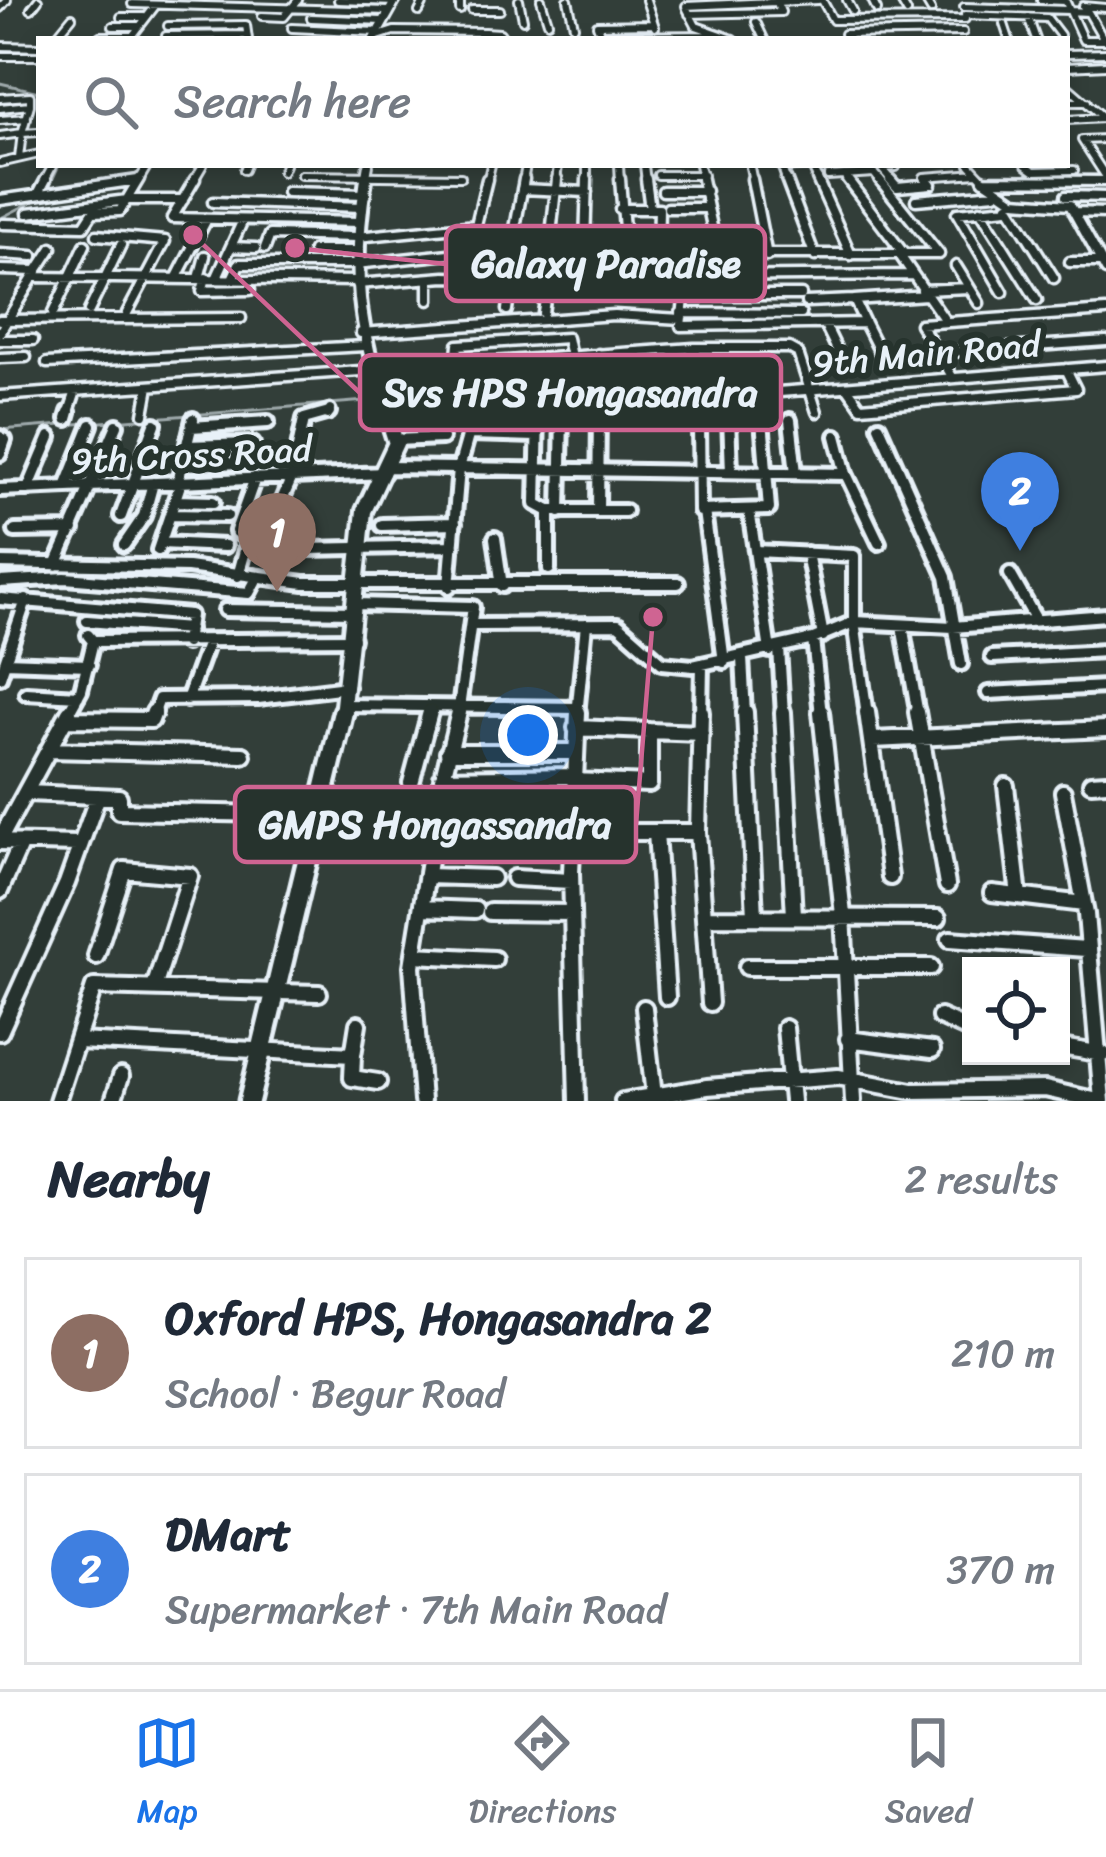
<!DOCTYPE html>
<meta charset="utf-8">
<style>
:root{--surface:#fff;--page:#f6f6f7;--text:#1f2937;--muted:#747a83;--line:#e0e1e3;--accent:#1a73e8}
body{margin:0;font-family:Sriracha,sans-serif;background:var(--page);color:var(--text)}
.controls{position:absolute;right:36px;bottom:36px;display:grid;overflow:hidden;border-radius:0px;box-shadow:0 6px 18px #0003}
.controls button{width:108px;height:108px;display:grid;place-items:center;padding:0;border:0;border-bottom:3px solid var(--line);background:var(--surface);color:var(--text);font:60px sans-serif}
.you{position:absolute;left:528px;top:735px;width:42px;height:42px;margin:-30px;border:9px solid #fff;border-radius:50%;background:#1a73e8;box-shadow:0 0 0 18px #1a73e833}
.badge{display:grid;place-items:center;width:78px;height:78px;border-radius:50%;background:var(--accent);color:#fff;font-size:39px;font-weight:700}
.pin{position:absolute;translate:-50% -99px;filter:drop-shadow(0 3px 6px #0008)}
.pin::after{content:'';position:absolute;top:63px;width:42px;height:36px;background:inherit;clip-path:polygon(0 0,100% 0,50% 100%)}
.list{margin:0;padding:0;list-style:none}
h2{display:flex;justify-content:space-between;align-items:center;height:156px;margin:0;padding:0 48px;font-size:51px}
h2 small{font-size:39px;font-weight:400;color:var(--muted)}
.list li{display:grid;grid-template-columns:78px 1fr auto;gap:36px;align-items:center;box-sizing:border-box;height:192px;margin:0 24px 24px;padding:0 24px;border:3px solid var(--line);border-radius:0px}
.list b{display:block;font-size:45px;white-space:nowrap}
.list p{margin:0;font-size:39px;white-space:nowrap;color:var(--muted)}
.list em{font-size:39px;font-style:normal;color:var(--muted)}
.icon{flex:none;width:66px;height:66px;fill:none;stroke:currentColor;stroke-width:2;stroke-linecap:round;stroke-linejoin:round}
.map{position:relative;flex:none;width:1106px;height:1101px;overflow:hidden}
.search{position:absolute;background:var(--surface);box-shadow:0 6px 18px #0003;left:36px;right:36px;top:36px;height:132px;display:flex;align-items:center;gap:30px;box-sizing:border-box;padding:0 42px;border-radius:0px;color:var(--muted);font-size:45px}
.sheet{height:588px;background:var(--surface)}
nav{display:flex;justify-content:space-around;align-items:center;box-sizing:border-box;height:168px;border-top:3px solid var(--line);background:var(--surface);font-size:33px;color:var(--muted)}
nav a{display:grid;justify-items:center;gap:6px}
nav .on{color:var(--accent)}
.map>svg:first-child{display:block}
</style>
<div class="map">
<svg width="1106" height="1101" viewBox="0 0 1106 1101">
<rect width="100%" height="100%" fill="#323e39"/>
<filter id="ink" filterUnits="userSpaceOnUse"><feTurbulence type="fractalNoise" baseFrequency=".00833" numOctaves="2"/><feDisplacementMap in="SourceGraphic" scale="24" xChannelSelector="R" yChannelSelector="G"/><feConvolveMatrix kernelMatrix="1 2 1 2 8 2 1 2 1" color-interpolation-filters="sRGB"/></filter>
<g filter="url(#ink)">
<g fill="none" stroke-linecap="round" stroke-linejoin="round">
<path stroke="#9ea9ab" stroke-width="3" d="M0 83 39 92
M47 191 59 165
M1 218 39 198
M0 430 442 395"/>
<g stroke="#e8f1f8" stroke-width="12">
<path id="minor-far3" d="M338 0 395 2
M460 0V10
M519 0 523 20
M541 0 548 22
M568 0 574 26
M646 0 655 27
M822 0 833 20 965 19
M847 0 853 11
M872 0 877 10
M900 0 907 12
M925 0 931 10
M1041 0 1065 1
M1065 0 1083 40H1106
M132 4 389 11
M686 6 818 0
M1083 6 1106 8
M964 7 1069 10
M0 8 7 0
M31 9 38 0
M687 9 696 26 733 39
M472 10H500
M1070 11 1088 12 1104 40
M419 12 425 0
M689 14 781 12 776 1
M965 15 1047 18 1060 35
M262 16 284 17 298 0
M121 17H144
M1028 17 1036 39
M311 18 382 21
M756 22 764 39
M654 24 597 25 601 36 719 35
M1004 24 1009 39
M113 26H138
M168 26 246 25 248 39
M292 28 377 32
M844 34 963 32
M100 36H132
M166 36 247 35
M375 37 394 31 485 32 500 33 504 39
M54 39 72 17
M130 39 156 5
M0 46 39 47
M1067 54 1106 53
M0 56H39
M1067 67 1106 65
M1067 86 1104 118
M0 98 30 96V105
M1067 102H1087
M0 108 30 105
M0 120 27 118
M1067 120 1103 118
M0 136 22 133 30 105
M1106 139 1082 140 1106 177
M19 158 22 133 39 132
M0 163 39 154
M619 165 620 182
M644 165 646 182
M699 165 703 182
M867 165 881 182
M970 165 986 182
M1026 165 1034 171 1074 170
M750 167 753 182
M812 167 819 182
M244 170 246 165
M282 172 285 165
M301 175 461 177
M658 175H703
M844 175 849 182
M828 176 874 173
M984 180 1106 181
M44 182 53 165
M123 182 138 180
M138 182 148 165
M193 182 203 165
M487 182 491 165
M523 182 526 165
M556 182 558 165
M587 182V165
M787 182 782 168 821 165
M893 182 881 168 896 167
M929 182 924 177 977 173"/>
</g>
<g stroke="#e8f1f8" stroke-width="15">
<path id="minor-far2" d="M195 179 172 218 360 222
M620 179 626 254
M646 179 650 209
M752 179 767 256
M786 179 815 256
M817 179 851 255
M847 179 904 254
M879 179 939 254
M890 179 897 187 931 184 926 179
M983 179 1015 201 1070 205 1106 270
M984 180 1106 181
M522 189 587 192
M663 191H706
M287 192 366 194
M38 194 46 179
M1066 196 1106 197
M0 200 138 180
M916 200 995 193
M213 202 362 207
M1008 205 1054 278
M668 208H708L702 179
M708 208 718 254
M620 209H659L658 251
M980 210 1037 300
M1075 212 1106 213
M28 213 127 200H183
M3 224 84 226 93 212 120 211 139 179
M514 234 524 179
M97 235 165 241 127 313
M481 236 476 225 487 179
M550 244 557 179
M506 245H585L595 252 626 254H939
M585 245 587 179
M231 247 256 248
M265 248 270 235 357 237 476 225
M313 251H357
M689 253 681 326 865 323 854 300 926 295
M0 254 33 256
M899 254 946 322
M1070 262H1102
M956 266 979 303
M0 270 37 271 0 332
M37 271 52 248
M592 271 595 252
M36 277 357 281
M177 277 207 219
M687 277 912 275
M199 278 205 256
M206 278 202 291 250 290
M216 279 243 220
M232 279 239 264H356L486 250
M429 279V300
M357 284 445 277 686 284
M922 290 969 288
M1003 292 957 213 1007 208
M684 295H801
M806 302 854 300
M507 310 511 279
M89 311 121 245
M53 313 85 245
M543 313 548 280
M681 313 801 314
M0 320 241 318
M865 323 881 355
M825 325 841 358
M361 333 614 315 681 319
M0 340H33
M672 350 693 398
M638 352 654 399
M938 353 1106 341
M0 358 26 357
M47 363 365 346
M456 365 458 345 567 338 571 357
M758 368 775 414
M734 376 745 411
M953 378 920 324 1106 311
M539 380 566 376
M454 385 539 380 538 415
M847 387 861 407 1076 389 1066 369
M0 396 694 348H789L798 353 817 412
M607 397 741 395 1106 366
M144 414 149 386
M68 415 76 391
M328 415 330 409
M387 415H474
M597 415 607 397 598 354"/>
</g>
<g stroke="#e8f1f8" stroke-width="20">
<path id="minor-far1" d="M538 412 536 504 549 511
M387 415H474L459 468 449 587
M729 417 731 472
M67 419 69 412
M790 420 796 473
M699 422 700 511 769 509 762 419
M879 426 946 577 961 664
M191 427 268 422
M469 434 536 436
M836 436 846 474 879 543
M0 437 5 440 0 454
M395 440 442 438
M187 446 253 444
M182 465 242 463
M387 467 846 474
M178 482 193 419
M66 487 91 425
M28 489 50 437
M0 490 384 473
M175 501 213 502
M278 509 292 477 304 419 329 412
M749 510 770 651
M598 511 599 412
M704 511 724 662
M560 512 562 415
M170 515 227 516
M121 516 155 424
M382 525 455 523
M15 531 73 530
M495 538 502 586
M161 543 225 546
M124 545 144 516 153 483
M306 549 453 546
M158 550 181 482
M756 551 854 556V622L867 715
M807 553 823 636
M0 563 188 567 304 583H678
M56 565 117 425
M549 569V511H625
M1010 574 1035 618
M238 576 248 540 236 531 255 478
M0 582 65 578 249 593 257 578
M0 599 190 615 186 643
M355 604 473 607 458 715
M225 610 354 612
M87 621 189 629
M473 625 618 624 662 663 693 666 813 639 854 622 953 627 1106 615
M902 625 918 715
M813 639 821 715
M93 641 353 639
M779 648 783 715
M992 657 1106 651
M742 658 745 715
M5 662 89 665
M0 677 26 600
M26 693 78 696
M988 693 1106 687
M187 700 208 642
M344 705 578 708
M67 715 81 690 93 641 88 635
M153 715 159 699 258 698 347 687
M429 715 431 708
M577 715 586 624
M701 715 702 665"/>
</g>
<g stroke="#e8f1f8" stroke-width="22">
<path id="minor" d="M701 712 698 832 710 1003
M745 712 755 916
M783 712 794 916
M821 712 843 915 853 1101
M867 712 890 877
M917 712 947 885
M65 719 151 720 154 712
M649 731 701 733
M873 740 1106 729
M49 750 243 755
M448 752H574
M442 778 574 776
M574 781 649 784V731L576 728
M411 783 430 712
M1091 783 1106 782
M1006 786 1019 896
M1063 792 1086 914 1102 1101
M27 793 119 797V811L322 815
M439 794 459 712
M572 832H698
M656 832 667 997
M0 839 69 712
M0 842 77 844
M427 876 492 878
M514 878 571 881
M0 891 21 843
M992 893 1084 904
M422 908 475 910
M490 912 572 913
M707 917 938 918
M950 939 1086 949
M414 955 494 959
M96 956 124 870 190 876 154 988
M747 967H931
M644 1008 654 1096
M940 1017 971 1031
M785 1028 792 1101
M0 1032 67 883 98 796
M848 1039 932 1050
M78 1041 353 1055 358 1024
M1061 1047 1103 1054
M353 1055 352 1078 378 1082
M57 1101 94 987 319 993
M113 1101 121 1076
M422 1101 412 966 438 805
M577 1101 571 873 578 712
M623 1101 707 1087 838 1077 912 1091 1045 1089 1098 1101"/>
</g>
<g stroke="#e8f1f8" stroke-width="14">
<path id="major-far3" d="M374 39 396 0
M365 182 368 165"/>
</g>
<g stroke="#e8f1f8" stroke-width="18">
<path id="major-far2" d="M366 179C351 274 358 324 387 415"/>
</g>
<g stroke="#e8f1f8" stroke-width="22">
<path id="major-far1" d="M342 715 364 511 396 443 386 412"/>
</g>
<g stroke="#e8f1f8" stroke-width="27">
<path id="major" d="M249 1101 343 712"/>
</g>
<use href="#minor-far3" stroke="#26332d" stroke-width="6"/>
<use href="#minor-far2" stroke="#26332d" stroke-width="8"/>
<use href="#minor-far1" stroke="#26332d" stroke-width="10"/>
<use href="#minor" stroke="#26332d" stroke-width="14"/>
<use href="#major-far3" stroke="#26332d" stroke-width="8"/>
<use href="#major-far2" stroke="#26332d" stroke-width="10"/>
<use href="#major-far1" stroke="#26332d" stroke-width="14"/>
<use href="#major" stroke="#26332d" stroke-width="18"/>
</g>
</g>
<g text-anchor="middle" stroke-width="12" stroke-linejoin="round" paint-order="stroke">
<g font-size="36" fill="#e8f1f8" stroke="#26332d">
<text transform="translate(926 353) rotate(-5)" y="13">9th Main Road</text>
<text transform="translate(191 454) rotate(-3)" y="13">9th Cross Road</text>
</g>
</g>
<path fill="none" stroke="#cf6492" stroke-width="4.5" d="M295 248L446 264M193 235L360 393M653 617L636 824"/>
<g fill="#cf6492" stroke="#26332d" stroke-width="4.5">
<circle cx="295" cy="248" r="12"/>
<circle cx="193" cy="235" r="12"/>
<circle cx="653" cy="617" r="12"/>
</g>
<g fill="#26332d" stroke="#cf6492" stroke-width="4.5">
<rect x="446" y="226" width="319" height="75" rx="12"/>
<rect x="360" y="355" width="421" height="75" rx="12"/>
<rect x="235" y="787" width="401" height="75" rx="12"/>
</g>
<g font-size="39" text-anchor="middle" font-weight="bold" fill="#e8f1f8">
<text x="606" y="277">Galaxy Paradise</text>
<text x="570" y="406">Svs HPS Hongasandra</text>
<text x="435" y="838">GMPS Hongassandra</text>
</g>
</svg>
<div class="controls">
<button><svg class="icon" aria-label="locate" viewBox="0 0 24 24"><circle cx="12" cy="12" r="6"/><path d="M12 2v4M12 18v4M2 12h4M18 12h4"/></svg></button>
</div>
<div class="you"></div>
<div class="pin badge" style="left:277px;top:592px;background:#8d6e63">1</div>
<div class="pin badge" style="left:1020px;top:551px;background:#3f7fe0">2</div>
<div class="search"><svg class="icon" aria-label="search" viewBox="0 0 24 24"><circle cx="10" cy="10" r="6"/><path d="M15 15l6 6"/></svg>Search here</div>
</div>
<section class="sheet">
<h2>Nearby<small>2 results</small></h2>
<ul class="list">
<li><span class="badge" style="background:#8d6e63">1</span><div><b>Oxford HPS, Hongasandra 2</b><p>School · Begur Road</p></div><em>210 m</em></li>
<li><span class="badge" style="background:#3f7fe0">2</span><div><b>DMart</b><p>Supermarket · 7th Main Road</p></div><em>370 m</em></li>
</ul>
</section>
<nav>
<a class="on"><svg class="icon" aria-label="map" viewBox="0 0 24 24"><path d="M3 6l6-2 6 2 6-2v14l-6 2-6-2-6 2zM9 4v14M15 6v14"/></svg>Map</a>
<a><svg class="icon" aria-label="directions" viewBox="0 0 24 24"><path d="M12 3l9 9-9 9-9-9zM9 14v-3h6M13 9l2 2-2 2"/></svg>Directions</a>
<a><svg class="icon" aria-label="saved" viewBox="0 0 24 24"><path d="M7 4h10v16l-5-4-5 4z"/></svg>Saved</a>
</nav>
